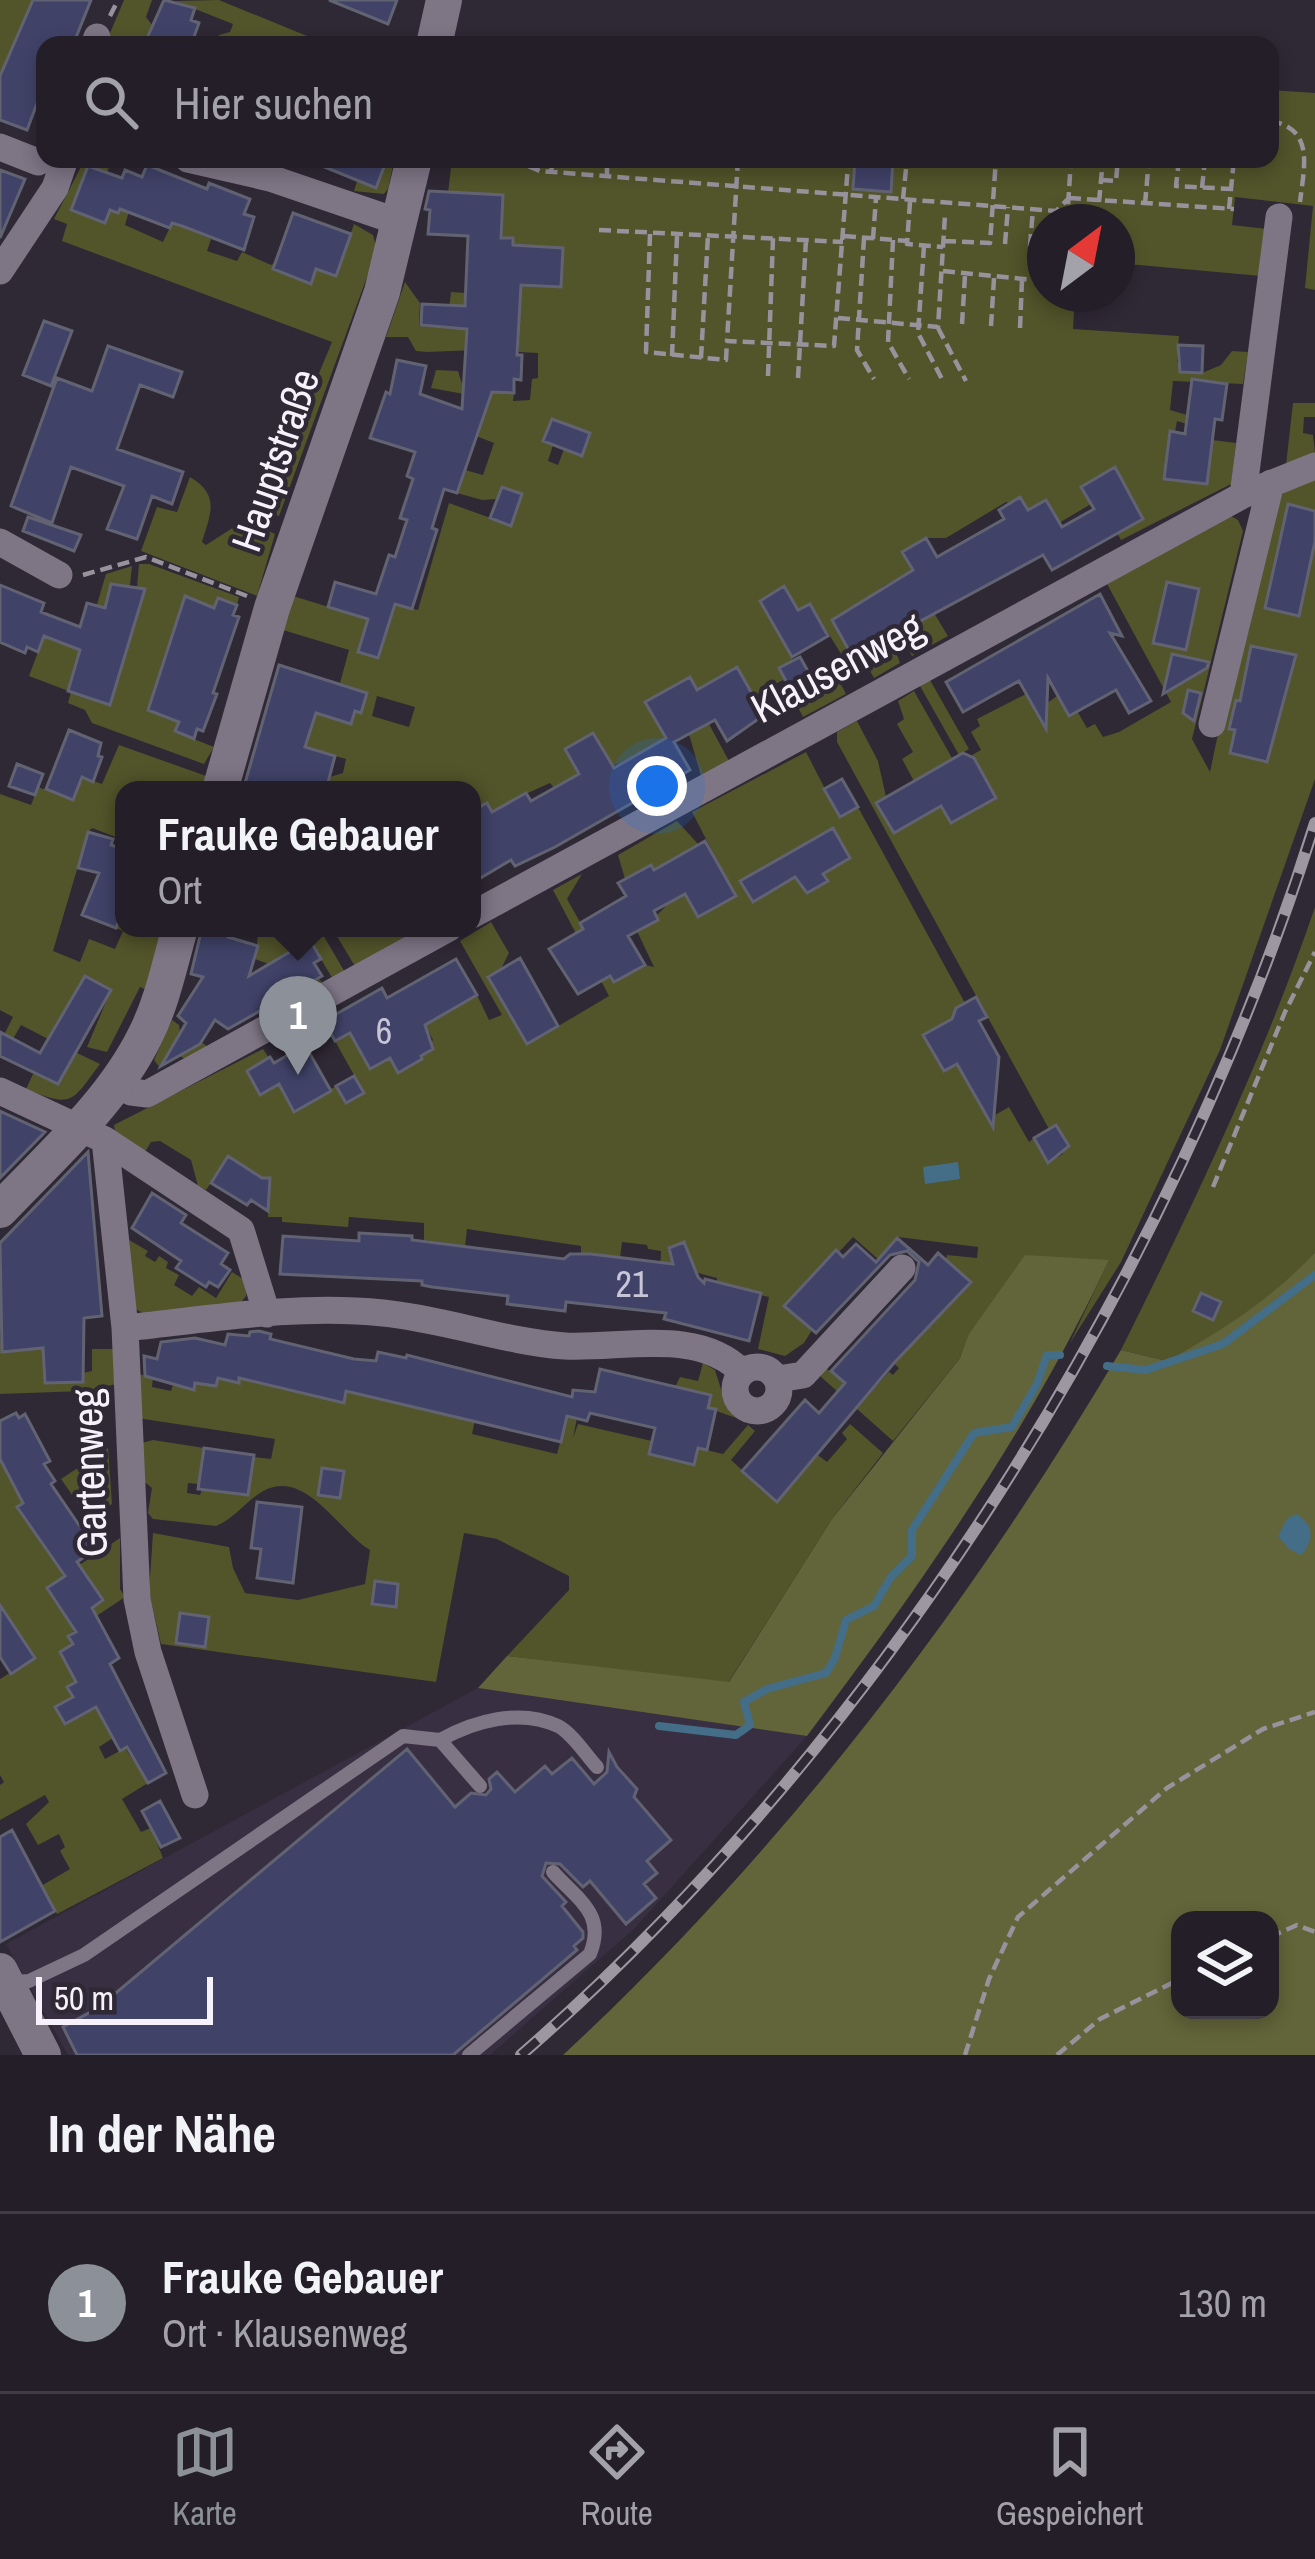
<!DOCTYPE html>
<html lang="de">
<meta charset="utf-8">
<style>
:root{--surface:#231e28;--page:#2b2730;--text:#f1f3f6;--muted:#a3a2a8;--line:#403c45;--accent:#8c9099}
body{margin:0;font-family:"Archivo Narrow",sans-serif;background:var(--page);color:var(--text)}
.controls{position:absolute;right:36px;bottom:36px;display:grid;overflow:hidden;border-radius:24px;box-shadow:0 6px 18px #0003}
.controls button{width:108px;height:108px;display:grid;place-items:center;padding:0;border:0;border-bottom:3px solid var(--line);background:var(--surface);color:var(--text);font:60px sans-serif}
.compass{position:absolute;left:1027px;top:204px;width:108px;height:108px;border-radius:50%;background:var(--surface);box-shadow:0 6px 18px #0003;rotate:32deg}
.scale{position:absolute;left:36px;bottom:30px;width:177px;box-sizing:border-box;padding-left:12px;border:6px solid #f6f1fa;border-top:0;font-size:33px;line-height:42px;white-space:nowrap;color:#f6f1fa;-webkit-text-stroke:9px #2f2835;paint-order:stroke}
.you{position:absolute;left:657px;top:786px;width:42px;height:42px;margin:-30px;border:9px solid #fff;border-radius:50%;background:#1a73e8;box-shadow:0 0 0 18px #1a73e833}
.badge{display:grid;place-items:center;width:78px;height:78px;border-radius:50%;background:var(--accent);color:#fff;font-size:39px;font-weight:700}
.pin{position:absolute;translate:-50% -99px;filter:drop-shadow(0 3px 6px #0008)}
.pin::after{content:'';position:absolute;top:63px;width:42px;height:36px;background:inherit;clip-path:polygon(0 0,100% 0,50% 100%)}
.popup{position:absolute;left:115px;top:781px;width:366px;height:156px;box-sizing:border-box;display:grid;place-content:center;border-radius:24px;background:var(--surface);filter:drop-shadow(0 3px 9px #0005);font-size:39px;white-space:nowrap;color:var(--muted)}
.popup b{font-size:45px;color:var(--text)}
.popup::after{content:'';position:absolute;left:50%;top:100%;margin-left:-24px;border:24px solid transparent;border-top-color:var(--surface)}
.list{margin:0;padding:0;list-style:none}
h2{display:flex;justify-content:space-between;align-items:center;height:156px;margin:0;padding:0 48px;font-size:51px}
h2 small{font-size:39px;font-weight:400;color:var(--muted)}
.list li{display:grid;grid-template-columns:78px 1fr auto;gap:36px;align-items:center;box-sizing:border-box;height:180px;padding:0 48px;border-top:3px solid var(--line)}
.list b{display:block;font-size:45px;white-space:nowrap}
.list p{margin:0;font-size:39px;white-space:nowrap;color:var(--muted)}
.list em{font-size:39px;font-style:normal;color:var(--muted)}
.icon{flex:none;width:66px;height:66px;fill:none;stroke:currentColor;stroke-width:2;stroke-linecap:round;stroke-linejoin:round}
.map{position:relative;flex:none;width:1315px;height:2055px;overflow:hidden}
.search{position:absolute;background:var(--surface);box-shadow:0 6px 18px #0003;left:36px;right:36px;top:36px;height:132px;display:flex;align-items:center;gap:30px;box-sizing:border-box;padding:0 42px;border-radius:24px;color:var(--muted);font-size:45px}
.sheet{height:336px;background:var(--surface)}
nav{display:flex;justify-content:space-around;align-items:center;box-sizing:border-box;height:168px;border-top:3px solid var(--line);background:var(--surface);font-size:33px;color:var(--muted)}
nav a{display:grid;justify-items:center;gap:6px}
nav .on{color:var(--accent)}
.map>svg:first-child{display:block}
</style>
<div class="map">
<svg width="1315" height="2055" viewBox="0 0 1315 2055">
<rect width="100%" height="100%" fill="#2f2835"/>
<path fill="#392f42" d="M478 1688 807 1736 635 1928 490 2055H68L6 1944Z"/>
<path fill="#52542a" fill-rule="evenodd" d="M0 0H33L0 78Z
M124 0H152L146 17 152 25 144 45H105Z
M219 0 329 45H283L264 38 260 45H216L219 35 230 32 233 24 175 1Z
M468 36 598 45H467Z
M1270 90 1315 93V290L1305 288 1313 206 1235 197 1232 225 1267 229 1261 276 1117 263V222H1045V294H1075L1073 329 1179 336 1177 362 1202 373 1221 365 1232 351 1248 352 1243 384 1173 381 1170 410 1187 415V424L1177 421 1175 432H1170L1164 479 1212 440 1236 443 1231 484 1121 540 1117 533 1143 518 1114 468 1081 487 1091 504 1059 523 1046 500 1028 510 1006 502 946 538H926L903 552 913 570 882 587 905 629 934 613 948 636 912 656 877 595 851 655 843 657 810 604 798 610 784 587 760 601 793 660 779 669 793 693 813 682 808 671C829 668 837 675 846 694L803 717 783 680 754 696 737 667 708 708 690 677 646 703 668 743 612 766 593 734 565 749 579 774 554 788 550 783 517 798 498 821 487 803 472 812V790H326L330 777 343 773 346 759 292 744 296 730 309 734 316 713 351 724 361 690 340 683 349 650 283 630 293 596 368 619 358 652 379 658 392 609 396 604 418 610 449 503 510 525 522 495 504 488 497 499 482 500 457 493 465 470 483 475 494 443 476 436 483 416 461 408 464 394 431 388 436 370 458 371 462 384 471 389 514 393 513 401 530 400 532 379 538 378V353L519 352V348L427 352 416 351 408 337H386L405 282 420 303 419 326 447 327 451 292 466 293 519 331 521 285 513 239 461 235 448 193 452 159H1270ZM552 419 590 433 564 449 558 465 548 461 553 445 544 441ZM377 696 415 707 409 727 372 716Z
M85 159H112L107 173 88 166 110 210 121 204 130 208 125 225 163 242 172 223 211 239 207 251 237 261 242 252 271 265 276 262 292 277 310 283 316 269 336 275 354 224 373 235 376 246 370 269 279 516 268 514 284 457 332 342 62 241 67 224 54 219Z
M387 159 394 161 388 189 384 194 354 191 357 181 376 188Z
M1293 403H1315V417H1304L1303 433 1313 435 1315 453 1286 465Z
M190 477C221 495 210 515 202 542L206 545 245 520 275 534 257 596 141 551 157 507 177 512Z
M1315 478V779L1220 1050 1121 1262 1070 1343 1109 1260 970 1334 960 1358 893 1441 820 1376 826 1368 864 1400 889 1372 893 1375 899 1368 876 1347 927 1324 931 1326 938 1318 916 1298 922 1291 945 1311 970 1282 946 1260 947 1255 977 1258 978 1247 898 1237 878 1259 853 1237 839 1252 836 1251 821 1284 810 1276 785 1305 812 1330 804 1343 785 1356 758 1349 769 1297 717 1285V1278L683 1269 660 1272 661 1251 648 1249 647 1245 622 1242 620 1258 581 1255V1246L467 1229 465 1247 424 1240V1223L349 1217 348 1227 282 1222V1217H268L269 1178H260L229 1157 206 1190 198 1186 191 1160 160 1141 151 1142 145 1152 115 1132 114 1125 263 1049 269 1058 260 1094 279 1084 294 1111 336 1086 346 1103 364 1093 335 1041 350 1033 366 1061 390 1058 399 1072 433 1049 430 1043 433 1040 425 1025 477 995 489 1020 502 1015 460 941 491 922 509 953 501 969 488 977 528 1044 609 996 553 890 582 874 567 899 614 982 645 965 654 967 637 931 657 920 656 916 671 901 625 879 618 855 677 821 699 845 667 863 697 916 735 895 692 812 806 752 839 816 858 807 965 1003 956 1009 952 1019 924 1035 944 1071 957 1064 988 1119 1009 1107 1029 1142 1034 1138 1049 1162 1063 1154 1062 1150 1068 1146 1057 1125 1049 1129 837 742V732L857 721 878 761 886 797 877 803 894 833 925 816 929 809 902 759 913 752 897 724 904 719 898 701 914 691 952 758 937 768 950 791 937 799 951 823 996 798 972 755 981 750 971 732 980 726 977 719 1026 694 1046 704 1065 690 1087 728 1095 724 1103 737 1119 732 1171 702 1106 582 1231 516 1238 520 1243 531 1192 739 1210 772 1224 705 1278 498 1288 489Z
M139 564H149L239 597 237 605 218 598 214 608 185 597 149 710 179 722 176 732 214 747 204 764 92 723 85 710 68 703 71 692 29 676 44 636 63 644 71 623 90 628 106 574 132 566 130 585 124 588 111 585 102 619 133 627 145 590 137 587Z
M894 646 900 663 874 678 865 662Z
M930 680 969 749 959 755 920 686Z
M709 724 729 761 701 776 689 734Z
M119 745 209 777 205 790H124V840L92 828 88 832 53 951 80 962 89 939 115 949 123 931 116 928 124 907V928H168L147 990 140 987 107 1052 87 1047 111 990 85 977 50 1040 21 1025 13 1039 4 1035 13 1017 0 1010V794L31 805 38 787 73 800 82 777 102 784Z
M1315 907V1252C1273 1299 1222 1332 1167 1361L1121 1350C1193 1205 1263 1060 1315 907Z
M259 928H319L346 974 334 981 310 941 297 990 318 978 325 985 294 1003 274 966 255 959Z
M332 928H398L405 939 356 968Z
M172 1020 179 1025 180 1034 197 1039 208 1047 186 1060 171 1050 160 1068 154 1060Z
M75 1052 100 1064C71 1103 73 1108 26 1089L34 1072 59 1084Z
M129 1240 148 1251 145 1256 155 1262 159 1256 168 1262 166 1268 179 1275 174 1285 192 1296 199 1287 216 1298 232 1272 248 1282 246 1296 239 1305 146 1315 134 1308Z
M0 1335 2 1351 43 1345 45 1383 83 1382V1373L92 1371V1349H116L117 1384 83 1391 0 1394Z
M703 1363 715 1370 725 1402 739 1419 708 1408 675 1387 680 1377 698 1381Z
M135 1373 153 1378 152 1387 171 1391 173 1385 193 1389 195 1383 216 1386 218 1379 238 1383 240 1376 271 1381V1386L343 1403 350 1374 480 1396 472 1434 557 1454 567 1416 577 1418 573 1438 578 1424 652 1441 649 1454 694 1465 698 1448 723 1454 748 1425 755 1431 731 1460 776 1501 815 1453 827 1462 847 1439 842 1433 850 1424 883 1453 832 1519 728 1683 507 1656 569 1590V1576L497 1539 464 1533 436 1682 161 1644 149 1592 153 1533 229 1547 233 1568 245 1593 298 1600 365 1584 370 1550C342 1534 309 1474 270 1488 250 1495 237 1518 216 1526L153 1519 148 1513 152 1488 141 1479 142 1443 153 1440 204 1448 199 1484 188 1483 187 1493 200 1495 202 1489 248 1495 254 1457 271 1459 275 1439 137 1418Z
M108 1448 112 1504 89 1519 61 1479Z
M0 1459 11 1480 81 1564 120 1538V1589L125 1597 68 1635 73 1644 60 1652 76 1682 73 1697 56 1707 66 1724 97 1708 113 1738 99 1747 105 1759 125 1748 148 1783 122 1799 141 1832 151 1828 163 1858 57 1914 41 1886 70 1869 60 1851 65 1847 59 1834 38 1845 26 1824 49 1802 45 1795 0 1820V1785L4 1782 0 1775V1679L35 1657 0 1605Z"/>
<path fill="#626439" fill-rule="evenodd" d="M1315 1252V2055H563C784 1850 968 1609 1121 1350L1167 1361C1222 1331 1273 1298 1315 1252ZM1180 1920H1270V2010H1180Z
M1025 1255 1109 1260C1029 1431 920 1586 807 1736L478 1688 507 1656 729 1682 832 1519 960 1358 969 1334Z"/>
<path fill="#446d88" d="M958 1162 960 1179 925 1184 923 1167Z
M1296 1514C1314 1524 1315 1540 1301 1555L1289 1549 1278 1536 1287 1519Z"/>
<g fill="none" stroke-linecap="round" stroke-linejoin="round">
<path stroke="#446d88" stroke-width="8" d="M1107 1366 1146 1370 1223 1344 1315 1275
M659 1726 736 1735 750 1725 744 1702 767 1689 826 1673 835 1658 846 1620 874 1606 891 1577 912 1556V1530L974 1433 1012 1427 1037 1384 1047 1355H1060"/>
</g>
<path fill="#404268" stroke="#616373" stroke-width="3" d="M33 0H91L73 45H45V82L27 130 0 120V76Z
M164 0 195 8 191 20 199 23 191 45H144Z
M329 0H397L388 24Z
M305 159H387L376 188Z
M855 159H893L891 192 853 189Z
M147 165 207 189 209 183 250 199 244 214 254 217 244 250 182 226 172 223 170 228 120 209 118 213 110 210 105 223 71 210 88 166 122 178 125 170 142 177Z
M0 170 25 179 0 238Z
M429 191 503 195 501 238H513V245L563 248 561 287 521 285 517 355H522L521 380 514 379V393L492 392 457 493 444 489 432 528 437 530 412 609 395 604 378 658 358 652 368 619 328 607 335 582 376 594 389 555 395 557 407 520 400 518 413 479 407 476 415 452 370 438 386 392 390 394 397 360 426 366 420 394 462 409 467 329 421 325 422 304 465 306 468 236 428 234 430 210 425 209Z
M293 213 351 234 336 276 316 269 311 284 273 269Z
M44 321 72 331 51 386 23 375Z
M1178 345 1203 346 1202 373 1180 372Z
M108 346 182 372 173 397 140 385 117 449 183 472 172 504 152 496 137 539 107 529 124 486 71 467 52 523 11 506 57 378 92 391Z
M1192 379 1227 384 1222 420 1215 419 1207 484 1164 479 1170 431 1185 434Z
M552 419 590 433 582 456 543 441Z
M1115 467 1143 519 1052 570 1043 555 891 637 895 645 856 663 832 620 913 570 902 552 926 538 937 557 1004 519 999 510 1020 497 1028 510 1046 500 1062 527 1094 509 1081 487Z
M502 487 522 494 511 526 490 518Z
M1288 504 1315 511V541L1299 616 1265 608Z
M28 517 81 535 74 551 23 531Z
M1167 582 1199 589 1186 650 1153 643Z
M111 584 145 589 110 705 68 691 80 650 44 636 38 652 27 647 25 653 0 642V585L44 603 41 612 80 627 87 603 105 608Z
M784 586 798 610 810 604 828 636 792 657 760 601Z
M1100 594 1122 636 1110 633 1151 701 1129 713 1116 690 1069 716 1048 678 1046 729 1019 681 963 712 946 682Z
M185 596 214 608 218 598 237 605 233 615 239 617 213 693 217 694 203 731 197 729 194 739 175 731 179 722 148 710Z
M1251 646 1296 655 1267 762 1230 753 1235 730 1229 729 1236 700 1240 701Z
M1172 654 1209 662 1207 668 1163 694Z
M800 657 814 682 793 694 779 668Z
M279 665 367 693 361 713 355 711 351 724 316 713 305 747 335 756 326 790H243Z
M737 667 764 715 727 741 715 720 674 742 690 770 555 847 515 866 511 860 472 883V811L487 803 492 812 526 793 531 801 579 774 565 749 593 733 614 768 666 738 645 702 690 677 697 690Z
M1188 690 1201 693 1194 721 1183 713Z
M69 730 101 743 98 756 102 757 93 782 82 777 73 800 46 789Z
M963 753 974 758 996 798 951 823 941 806 894 833 876 803Z
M17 764 43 774 35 795 9 786Z
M842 779 858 807 840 817 824 789Z
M833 828 850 858 823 874 828 881 807 893 795 877 753 902 740 881Z
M88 832 113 839 111 845 124 849V907L116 928 82 915 99 873 78 868Z
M705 841 736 896 698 917 685 894 654 911 658 920 628 936 645 965 614 982 610 976 578 994 549 949 583 929 580 923 626 896 618 883 651 865 654 870Z
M202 928H231L228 937 258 946 249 976 310 940 321 959 314 963 322 976 228 1029 215 1020 200 1044 161 1066 186 1023 178 1016 203 977 191 974Z
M520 958 558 1026 527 1044 488 977Z
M456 959 477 995 425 1025 433 1049 421 1056 422 1059 398 1073 390 1058 370 1069 350 1033 335 1041 324 1021 382 988 387 998Z
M85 976 111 990 58 1084 0 1056V1032L40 1053Z
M976 997 987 1017 979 1021 999 1057 993 1127 957 1064 944 1071 923 1035 952 1019 956 1008Z
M305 1045 331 1091 294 1112 279 1084 260 1095 247 1071 270 1057 274 1063Z
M354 1076 364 1093 346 1103 336 1086Z
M0 1111 45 1132 0 1178Z
M1056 1125 1069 1146 1048 1163 1034 1138Z
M88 1152 102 1316 84 1318 83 1382 45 1383 43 1348 2 1352 0 1243Z
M228 1156 262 1178H270L268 1211 251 1200 247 1205 211 1183Z
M152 1193 186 1215 181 1223 228 1253 221 1264 230 1270 218 1287 209 1282 206 1287 176 1268 181 1261 132 1228Z
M359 1233 412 1236V1240L564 1259 570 1254H591L673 1264 669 1248 684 1242 698 1277 704 1283 705 1279 761 1293 749 1341 664 1319 666 1313 566 1302 565 1311 507 1304 508 1296 432 1287 422 1285V1281L280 1274 283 1236 359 1241Z
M897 1238 928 1265 938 1253 971 1282 894 1363 777 1502 742 1471 805 1400 819 1413 845 1383 831 1371 915 1280 919 1262 907 1251 890 1255 816 1333 784 1306 836 1250 843 1257 856 1244 876 1262Z
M1201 1293 1221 1302 1213 1320 1193 1311Z
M259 1331 271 1334 270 1339 354 1359 376 1361 378 1352 406 1358 407 1355 572 1397 573 1390 595 1392 600 1369 711 1395 708 1408 716 1409 707 1450 698 1448 694 1465 649 1454 655 1428 590 1413 587 1421 567 1416 561 1442 346 1391 344 1403 239 1378V1383L218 1378 216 1386 195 1383 194 1390 145 1376 144 1356 157 1359 161 1342 195 1338 225 1345 228 1334 249 1336 250 1332Z
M16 1413 19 1418 25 1414 50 1461 44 1464 55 1481 51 1484 79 1525 84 1522 100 1546 77 1562 103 1600 92 1608 119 1658 110 1664 166 1773 148 1783 127 1747 120 1751 96 1707 65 1724 55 1707 73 1697 67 1687 76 1682 60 1652 73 1644 68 1636 76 1632 47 1588 65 1576 17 1507 23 1503 0 1459V1421Z
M204 1448 254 1455 248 1495 198 1489Z
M322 1468 344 1471 340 1498 318 1495Z
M257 1502 302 1507 293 1583 257 1578 261 1549 251 1548Z
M375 1581 398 1584 396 1607 372 1604Z
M0 1605 35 1658 11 1674 0 1657Z
M180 1613 209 1617 205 1647 176 1643Z
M407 1749 455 1807 471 1793 486 1795 491 1789 489 1779 497 1772 515 1792 545 1766 552 1774 572 1758 594 1784 607 1772 609 1752 617 1767 637 1789 634 1797 671 1840 647 1861 657 1873 644 1884 656 1898 626 1924 590 1881 583 1887 560 1864 546 1863 542 1876 566 1902 562 1906 583 1932V1938L574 1946 577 1950 453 2055H77L63 2027 98 2008Z
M160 1801 180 1838 161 1847 142 1811Z
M12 1830 55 1911 0 1942V1837Z"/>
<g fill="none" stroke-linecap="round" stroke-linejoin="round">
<path stroke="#98929d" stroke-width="4.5" stroke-dasharray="12 6" stroke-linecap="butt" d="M110 16 118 0
M1270 121C1315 128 1304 167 1300 202
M512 159 540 171 1056 211 1069 198
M738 159 727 341 834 346 848 165
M1179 159 1176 186 1231 189
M551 172 553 159
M607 176V159
M1101 180 1116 181 1118 159
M1202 188 1205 159
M1069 198 1234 209
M903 199 907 159
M910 202 907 244 943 247
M1099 202 1103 159
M1145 204 1149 159
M1229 209 1234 159
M1067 222 1071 159
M599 230 843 242
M650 234 646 352 726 360 727 341
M844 236 908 241
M864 238 857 350 874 379
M873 239 876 198
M893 240 888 342 909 379
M944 241 990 243 996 159
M1005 244 1008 207
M924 246 918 333 943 381
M1030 246 1033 209
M943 271 1045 281
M838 318 938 327 945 215
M962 324 965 275
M991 326 994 278
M938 328 966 381
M1020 328 1022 280
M672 356 677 236
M701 358 708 235
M768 376 773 238
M798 378 806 240
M83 575 146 557 247 596
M1213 1187 1285 1012 1315 952
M1270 1937 1297 1925 1315 1932
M965 2055 989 1979 1018 1917 1167 1788 1263 1729 1315 1712
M1057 2055 1100 2019 1180 1979"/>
<path stroke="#7e7585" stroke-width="14" d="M440 1740C474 1721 520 1708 558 1726 572 1733 586 1755 597 1767
M11 1982 29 1981 84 1955 403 1736 440 1740 480 1786
M469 2055 590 1954C606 1914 579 1901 553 1872"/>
<path stroke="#7e7585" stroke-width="27" d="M94 45 97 37
M0 147 38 162 45 158
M188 159 270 178 399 222
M0 271 55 188 65 159
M1243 495 1279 217
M0 542 59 575
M1212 724 1271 483
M472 915 1243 495 1315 466
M115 1082 131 1092 147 1094 449 928
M0 1091 105 1140 241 1230 267 1314
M105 1140 125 1328 137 1599 148 1652 195 1795
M125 1328C210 1319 298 1304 383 1313 444 1319 506 1342 565 1346 622 1349 698 1327 742 1372
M735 1389a22 22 0 1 1 44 0a22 22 0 1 1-44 0Z
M778 1379 803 1375 902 1268"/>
<path stroke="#7e7585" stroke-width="36" d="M434 45 444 0
M220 790 272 608 382 292 414 159
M0 1210C51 1156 112 1103 145 1036 162 1003 170 963 180 928
M0 1971 43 2055"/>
<g stroke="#9d97a2" stroke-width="12">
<path id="rail" d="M521 2055C881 1742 1172 1278 1315 823"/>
</g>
<use href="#rail" stroke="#2f2835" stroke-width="8" stroke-dasharray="22" stroke-linecap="butt"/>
</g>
<g text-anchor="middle" stroke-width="9" stroke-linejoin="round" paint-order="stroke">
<g font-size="36" fill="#c8c5d6">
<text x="384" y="1044">6</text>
<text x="632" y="1297">21</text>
</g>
<g font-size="42" fill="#f6f1fa" stroke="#2f2835">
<text transform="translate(275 460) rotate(-71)" y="15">Hauptstraße</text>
<text transform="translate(837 667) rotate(-28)" y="15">Klausenweg</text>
<text transform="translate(89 1473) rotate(-92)" y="15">Gartenweg</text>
</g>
</g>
</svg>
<div class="controls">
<button><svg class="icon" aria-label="layers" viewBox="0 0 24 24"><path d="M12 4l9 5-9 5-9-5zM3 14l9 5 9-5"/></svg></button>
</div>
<svg class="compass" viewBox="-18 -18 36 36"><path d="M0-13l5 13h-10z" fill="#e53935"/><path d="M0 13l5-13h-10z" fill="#a3a2a8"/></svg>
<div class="scale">50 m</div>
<div class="you"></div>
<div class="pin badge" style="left:298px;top:1075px">1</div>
<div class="popup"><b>Frauke Gebauer</b>Ort</div>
<div class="search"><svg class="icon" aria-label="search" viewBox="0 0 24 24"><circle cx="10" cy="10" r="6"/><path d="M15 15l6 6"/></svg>Hier suchen</div>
</div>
<section class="sheet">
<h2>In der Nähe<small></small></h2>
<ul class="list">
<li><span class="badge">1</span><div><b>Frauke Gebauer</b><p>Ort · Klausenweg</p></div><em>130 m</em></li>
</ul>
</section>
<nav>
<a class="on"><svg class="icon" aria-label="map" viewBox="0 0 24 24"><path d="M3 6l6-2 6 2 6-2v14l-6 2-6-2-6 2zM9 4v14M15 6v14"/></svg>Karte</a>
<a><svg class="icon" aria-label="directions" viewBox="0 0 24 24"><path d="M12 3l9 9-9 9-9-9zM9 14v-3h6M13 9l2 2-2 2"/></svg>Route</a>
<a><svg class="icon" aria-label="saved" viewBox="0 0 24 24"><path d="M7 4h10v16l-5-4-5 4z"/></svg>Gespeichert</a>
</nav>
